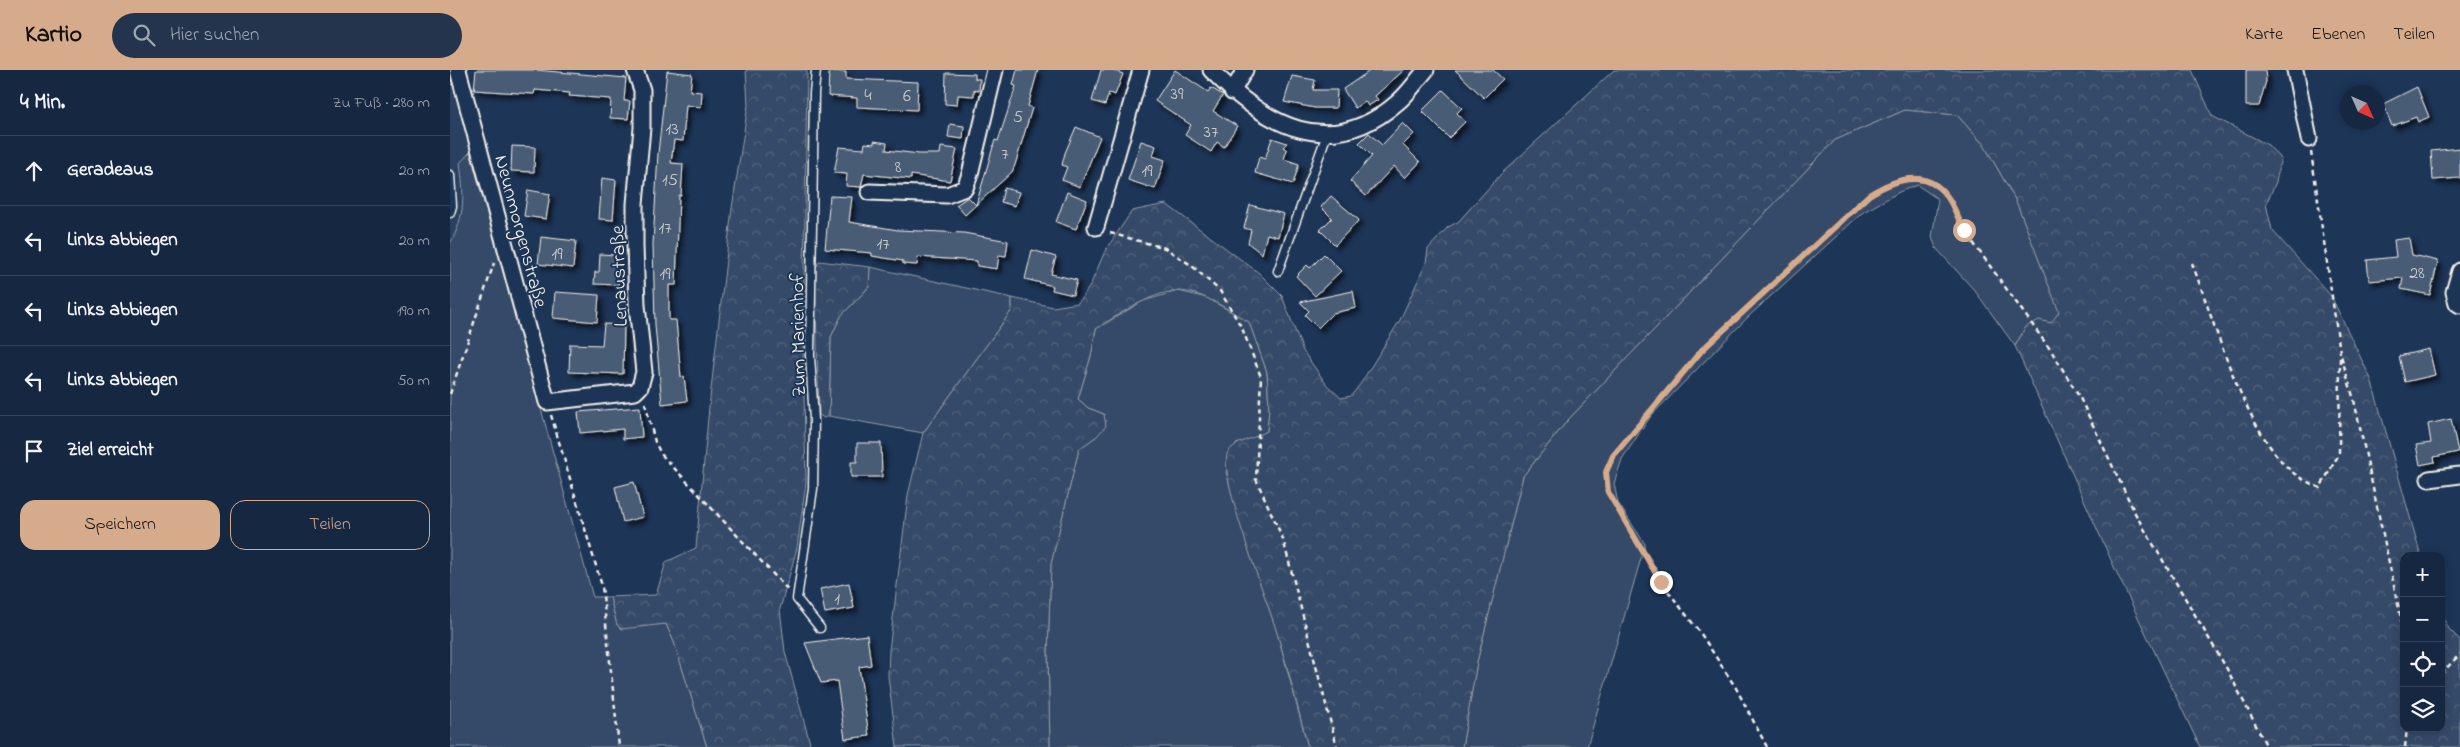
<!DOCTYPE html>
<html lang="de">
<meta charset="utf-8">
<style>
:root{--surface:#162841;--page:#23344c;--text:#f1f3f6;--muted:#9ea6b1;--line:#35445a;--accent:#d6ab8b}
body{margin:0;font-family:"Indie Flower",sans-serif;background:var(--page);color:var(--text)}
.controls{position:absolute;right:15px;bottom:15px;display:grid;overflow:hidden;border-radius:10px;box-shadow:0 2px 8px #0003}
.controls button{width:45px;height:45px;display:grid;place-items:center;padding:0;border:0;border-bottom:1px solid var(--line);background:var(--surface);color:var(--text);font:25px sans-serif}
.compass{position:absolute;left:1890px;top:15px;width:45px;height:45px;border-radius:50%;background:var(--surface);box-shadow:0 2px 8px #0003;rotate:135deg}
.stop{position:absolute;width:15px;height:15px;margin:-11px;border:4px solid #d6ab8b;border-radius:50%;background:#fff}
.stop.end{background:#d6ab8b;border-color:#fff;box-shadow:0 1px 5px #0008}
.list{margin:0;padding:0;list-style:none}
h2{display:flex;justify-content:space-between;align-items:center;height:65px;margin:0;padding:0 20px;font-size:21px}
h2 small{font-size:16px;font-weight:400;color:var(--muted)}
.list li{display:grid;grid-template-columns:32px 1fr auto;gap:15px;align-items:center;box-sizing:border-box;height:70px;padding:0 20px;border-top:1px solid var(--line)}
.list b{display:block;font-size:19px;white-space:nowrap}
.list em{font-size:16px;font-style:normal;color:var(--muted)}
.actions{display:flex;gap:10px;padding:15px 20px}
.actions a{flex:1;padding:11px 0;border:1px solid var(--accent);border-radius:15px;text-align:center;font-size:18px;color:var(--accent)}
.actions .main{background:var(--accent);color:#111}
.icon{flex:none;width:28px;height:28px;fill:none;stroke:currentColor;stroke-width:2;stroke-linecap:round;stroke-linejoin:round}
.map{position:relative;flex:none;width:2010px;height:677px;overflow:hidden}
header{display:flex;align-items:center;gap:30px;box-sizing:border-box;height:70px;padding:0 25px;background:var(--accent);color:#111}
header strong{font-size:24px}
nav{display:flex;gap:28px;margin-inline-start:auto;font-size:18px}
.search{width:350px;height:45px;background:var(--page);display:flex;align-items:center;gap:12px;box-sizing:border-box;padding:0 18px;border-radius:28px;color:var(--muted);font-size:19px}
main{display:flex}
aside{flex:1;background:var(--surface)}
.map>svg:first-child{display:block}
</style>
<header>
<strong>Kartio</strong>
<div class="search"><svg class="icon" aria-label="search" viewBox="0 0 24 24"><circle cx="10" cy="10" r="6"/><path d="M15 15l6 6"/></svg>Hier suchen</div>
<nav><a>Karte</a><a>Ebenen</a><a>Teilen</a></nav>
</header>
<main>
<aside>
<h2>4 Min.<small>Zu Fuß · 280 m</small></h2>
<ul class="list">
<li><svg class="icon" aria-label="ahead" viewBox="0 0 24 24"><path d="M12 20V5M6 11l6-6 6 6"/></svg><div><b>Geradeaus</b></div><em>20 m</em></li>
<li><svg class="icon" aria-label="left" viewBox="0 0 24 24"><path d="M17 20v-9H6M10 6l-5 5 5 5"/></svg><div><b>Links abbiegen</b></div><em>20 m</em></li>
<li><svg class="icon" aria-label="left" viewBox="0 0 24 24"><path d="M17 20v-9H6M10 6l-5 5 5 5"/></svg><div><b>Links abbiegen</b></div><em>190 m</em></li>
<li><svg class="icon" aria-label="left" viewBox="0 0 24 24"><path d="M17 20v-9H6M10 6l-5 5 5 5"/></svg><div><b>Links abbiegen</b></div><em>50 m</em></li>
<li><svg class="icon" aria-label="arrive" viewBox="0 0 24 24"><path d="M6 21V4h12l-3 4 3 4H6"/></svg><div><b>Ziel erreicht</b></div></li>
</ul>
<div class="actions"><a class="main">Speichern</a><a>Teilen</a></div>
</aside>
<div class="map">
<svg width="2010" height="677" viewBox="0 0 2010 677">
<defs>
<pattern id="forest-crowns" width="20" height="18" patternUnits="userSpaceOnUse" patternTransform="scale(1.25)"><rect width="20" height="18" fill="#354a67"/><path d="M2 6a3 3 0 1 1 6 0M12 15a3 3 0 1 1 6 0" fill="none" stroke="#53657d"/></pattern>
<filter id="shadow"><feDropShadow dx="4" dy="4" stdDeviation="2.5" flood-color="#0009"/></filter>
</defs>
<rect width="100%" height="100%" fill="#1d3557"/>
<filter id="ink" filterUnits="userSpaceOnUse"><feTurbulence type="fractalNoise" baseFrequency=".02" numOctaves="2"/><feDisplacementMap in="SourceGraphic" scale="10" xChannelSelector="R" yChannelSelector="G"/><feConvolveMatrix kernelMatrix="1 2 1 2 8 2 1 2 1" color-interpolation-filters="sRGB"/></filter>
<g filter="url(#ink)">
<path fill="#2a4060" d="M0 9 20 82 10 93 14 137 7 162 0 174Z"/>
<path fill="#354a67" stroke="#949ea8" d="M1455 40 1507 45 1534 75 1566 131 1610 243 1601 253 1576 257 1565 276 1525 221 1486 178 1482 167 1488 129 1467 115 1449 122 1412 143 1299 246 1201 346 1172 389 1164 414 1168 433 1195 474 1137 677H1012L1027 592 1073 406 1117 351 1385 70Z
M20 82 143 527H160L167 555 216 554 224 572 257 677H0V174C16 145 14 124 10 93Z
M420 197 562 228V240L473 363 379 346 381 267 391 246 419 217Z
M728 221 757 228 799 252 817 302 819 339 817 361 804 369 786 374 776 402 795 469 827 562 858 677H600L598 582 601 494 629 379 647 366 654 344 638 338 628 329 641 286 646 259 693 231Z"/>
<path fill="url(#forest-crowns)" stroke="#949ea8" d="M296 0H357L353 281 356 413 347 478 330 539 335 582 361 677H257L224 572 216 554 171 559 167 555 160 527 206 525 216 492 246 478 259 337 282 138 298 35Z
M1164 0H1742L1762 46 1818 75 1831 89 1826 112 1816 134 1822 160 1881 226 1921 309 1971 486H1954V658H1991V542L1999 559 2010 570V677H1750L1665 499 1565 276 1576 257 1589 250 1601 253 1609 242 1566 131 1534 75 1507 45 1455 40 1385 70 1117 351 1073 406 1027 592 1012 677H858C848 639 839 601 827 563 819 534 766 403 778 382 784 372 806 368 817 361L819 339 817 302 799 252C778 240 754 222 729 221 705 220 666 246 646 259L641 286 628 329 638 338 654 344 656 356 647 366 629 379 601 494 598 582 600 677H447L438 606 439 581 458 425 473 363 562 240V228L603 237 628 233 640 216 655 181 682 141 716 134 809 203 832 226 853 281 877 315 891 328 901 326 911 313 950 250 976 193 978 179 998 157 1008 152 1052 103Z
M369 191 420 197 419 217 391 246 381 267 379 346 374 348 369 345 365 200Z"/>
<path fill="#485b74" stroke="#f4f1e8" filter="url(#shadow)" d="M26 0H86L176 8 174 31H180L178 49 160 48 161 29 119 26 120 23 85 20 84 24 24 20Z
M567 0H588L578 36 582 38 565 95 562 102 526 135 545 70 548 71 566 16 563 15Z
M651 0H662L673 4 665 25 659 23 655 35 642 31Z
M725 0 758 22 761 18 773 25 763 41 787 56 774 77 767 72 761 82 735 65 741 55 705 31Z
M921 0H954L925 26 928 30 918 36 915 31 905 38 893 19Z
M1005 0H1043L1053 9 1034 28Z
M1796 0H1815L1816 11 1809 36H1796Z
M217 1 242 4 240 21 252 22 251 37 236 35 233 71 224 70 221 93 233 94 231 126 229 125 226 215H219V250H226L231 307 234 306 237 331 212 334 205 255 203 174 208 83Z
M379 1 396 2V9L468 12 467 40 407 37V28L378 26Z
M496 3 525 4V9H530L529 21 524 20V26L508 25 507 35 495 34Z
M842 6 865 10 863 20H887L886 38H865L834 32Z
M1967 17 1979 47 1968 52 1966 47 1942 56 1933 34Z
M993 20 1012 38 1007 43 1015 52 999 68 972 41Z
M953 53 964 64 953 75 970 92 955 108 944 96 916 126 900 111 922 86 909 73 919 63 932 75Z
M500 54 514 56 513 69 498 67Z
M626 57 650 67 630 117 612 110 617 97 612 95 615 83Z
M822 68 837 73 833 77 837 80 834 89 849 94 843 114 805 103 809 87 815 89Z
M424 71 437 73 436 80 469 84H490L491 77 507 79 500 111 461 105V109L414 104 411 117 396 116 397 104 384 103 389 77 414 79 415 73 424 74Z
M691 71 706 76 703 86 715 90 705 119 678 110Z
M62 76 85 77 84 102 61 101Z
M2010 78V108L1983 110 1981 81Z
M152 108 166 110 163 150 149 149Z
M554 118 569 122 565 136 551 132Z
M78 120 100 124 96 149 74 146Z
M617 122 637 130 626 159 606 152Z
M380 126 402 127 399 152 448 160 514 163 558 171 556 186 549 185 547 199 527 196V191L468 187 467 195 453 194V191L422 186V183L375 179Z
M881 126 909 150 885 175 870 160 882 148 871 137Z
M518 127 526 135 515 145 506 135Z
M800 135 834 144 828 167 817 164 812 184 798 173 801 160 794 158Z
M91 167 126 171 123 198 88 194Z
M1959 168 1962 185 1988 191 1980 225 1951 219 1953 208 1919 211 1917 190 1946 187 1944 170Z
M582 180 606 187 601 204 627 210 623 225 602 220 603 216 575 209Z
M150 184 166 185 165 203 169 204 168 215 144 214 145 202H149Z
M874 184 891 201 865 226 846 206 857 195 860 198Z
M903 221 906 238 883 243 868 258 855 245 859 241 850 232Z
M105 222 149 225 147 252 103 248Z
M154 254 174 255 173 304 119 302 120 274 152 275Z
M1979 279 1985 305 1955 312 1949 286Z
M190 337 192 367 173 369V359L130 363 128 342Z
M2001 349 2008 382 1984 387 1985 392 1970 395 1966 375 1981 373 1978 354Z
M407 373H431L432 407H401V392H407Z
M184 412 193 447 173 452 165 417Z
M399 513 404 538 375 543 370 519Z
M417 565 421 595 409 597 419 666 395 669 387 611 371 613 355 573Z"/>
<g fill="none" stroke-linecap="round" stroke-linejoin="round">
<g stroke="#f4f1e8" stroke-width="11">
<path id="lane" d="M366 0 364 23 360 285 364 350 363 419 347 529 370 558
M0 105 2 136 0 143
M828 201 877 64"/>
</g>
<g stroke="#f4f1e8" stroke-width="19">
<path id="street" d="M8 0 97 332 185 322 190 317 194 302 187 235 185 176V134L192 58V20L185 0
M761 0C815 55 880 92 948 32 959 23 967 10 976 0
M1845 0 1859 69
M782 22 795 0
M419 122 497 125 515 118 520 104 545 0
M646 157 691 0
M2010 201 2004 222 2007 233 2010 235
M1979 409 2010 405"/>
</g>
<path stroke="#f4f1e8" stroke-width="2.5" stroke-dasharray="5 4" stroke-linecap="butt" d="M1861 82 1890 282 1904 330 1951 548 1954 591
M660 163 715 178 741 195 770 221 792 258 811 307 806 409 833 469 887 677
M1742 193C1765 253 1795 365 1846 405 1853 410 1862 414 1870 418L1889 384 1890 286
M0 324 44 193
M195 333 205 372 211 384 338 520
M101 345 152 516 169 677
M1991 604 2010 584
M1317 677 1286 618 1251 564 1211 512 1158 422 1156 402 1163 386 1252 280 1419 125 1437 114 1456 108 1474 110 1487 116 1497 126 1514 160 1602 282 1630 328 1686 445 1777 599 1817 677
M1955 677 1957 658"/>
<use href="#lane" stroke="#1d3557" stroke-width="8"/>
<use href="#street" stroke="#1d3557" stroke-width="15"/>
</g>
</g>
<g fill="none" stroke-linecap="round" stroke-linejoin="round" filter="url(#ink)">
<path stroke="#d6ab8b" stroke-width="6" d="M1211 512 1158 422 1156 402 1163 386 1252 280 1419 125C1443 110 1475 98 1496 125 1504 135 1508 149 1514 160"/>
</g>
<g text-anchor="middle" stroke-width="4" stroke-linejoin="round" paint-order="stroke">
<g font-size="18" fill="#c9cccb">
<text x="727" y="29">39</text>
<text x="418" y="30">4</text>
<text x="457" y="31">6</text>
<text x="568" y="52">5</text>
<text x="222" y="64">13</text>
<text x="761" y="67">37</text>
<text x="555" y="89">7</text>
<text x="448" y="102">8</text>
<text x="697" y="106">19</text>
<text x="220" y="115">15</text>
<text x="215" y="163">17</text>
<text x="433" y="179">17</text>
<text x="107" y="189">19</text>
<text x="1967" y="208">28</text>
<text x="215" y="209">19</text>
<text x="387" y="534">1</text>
</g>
<g font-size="20" fill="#f4f1e8" stroke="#1d3557">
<text transform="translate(72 161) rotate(75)" y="7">Neunmorgenstraße</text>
<text transform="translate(168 206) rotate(-92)" y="7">Lenaustraße</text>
<text transform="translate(347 265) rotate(-91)" y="7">Zum Marienhof</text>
</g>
</g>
</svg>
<div class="controls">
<button>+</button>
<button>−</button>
<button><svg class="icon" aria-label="locate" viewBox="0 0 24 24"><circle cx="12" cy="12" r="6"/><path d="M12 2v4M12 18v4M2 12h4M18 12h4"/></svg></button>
<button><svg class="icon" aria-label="layers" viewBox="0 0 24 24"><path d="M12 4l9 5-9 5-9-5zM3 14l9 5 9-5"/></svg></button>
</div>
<svg class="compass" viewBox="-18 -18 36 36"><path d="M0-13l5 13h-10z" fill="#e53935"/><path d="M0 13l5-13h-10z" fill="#9ea6b1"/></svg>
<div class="stop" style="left:1514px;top:160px"></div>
<div class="stop end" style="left:1211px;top:512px"></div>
</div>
</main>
